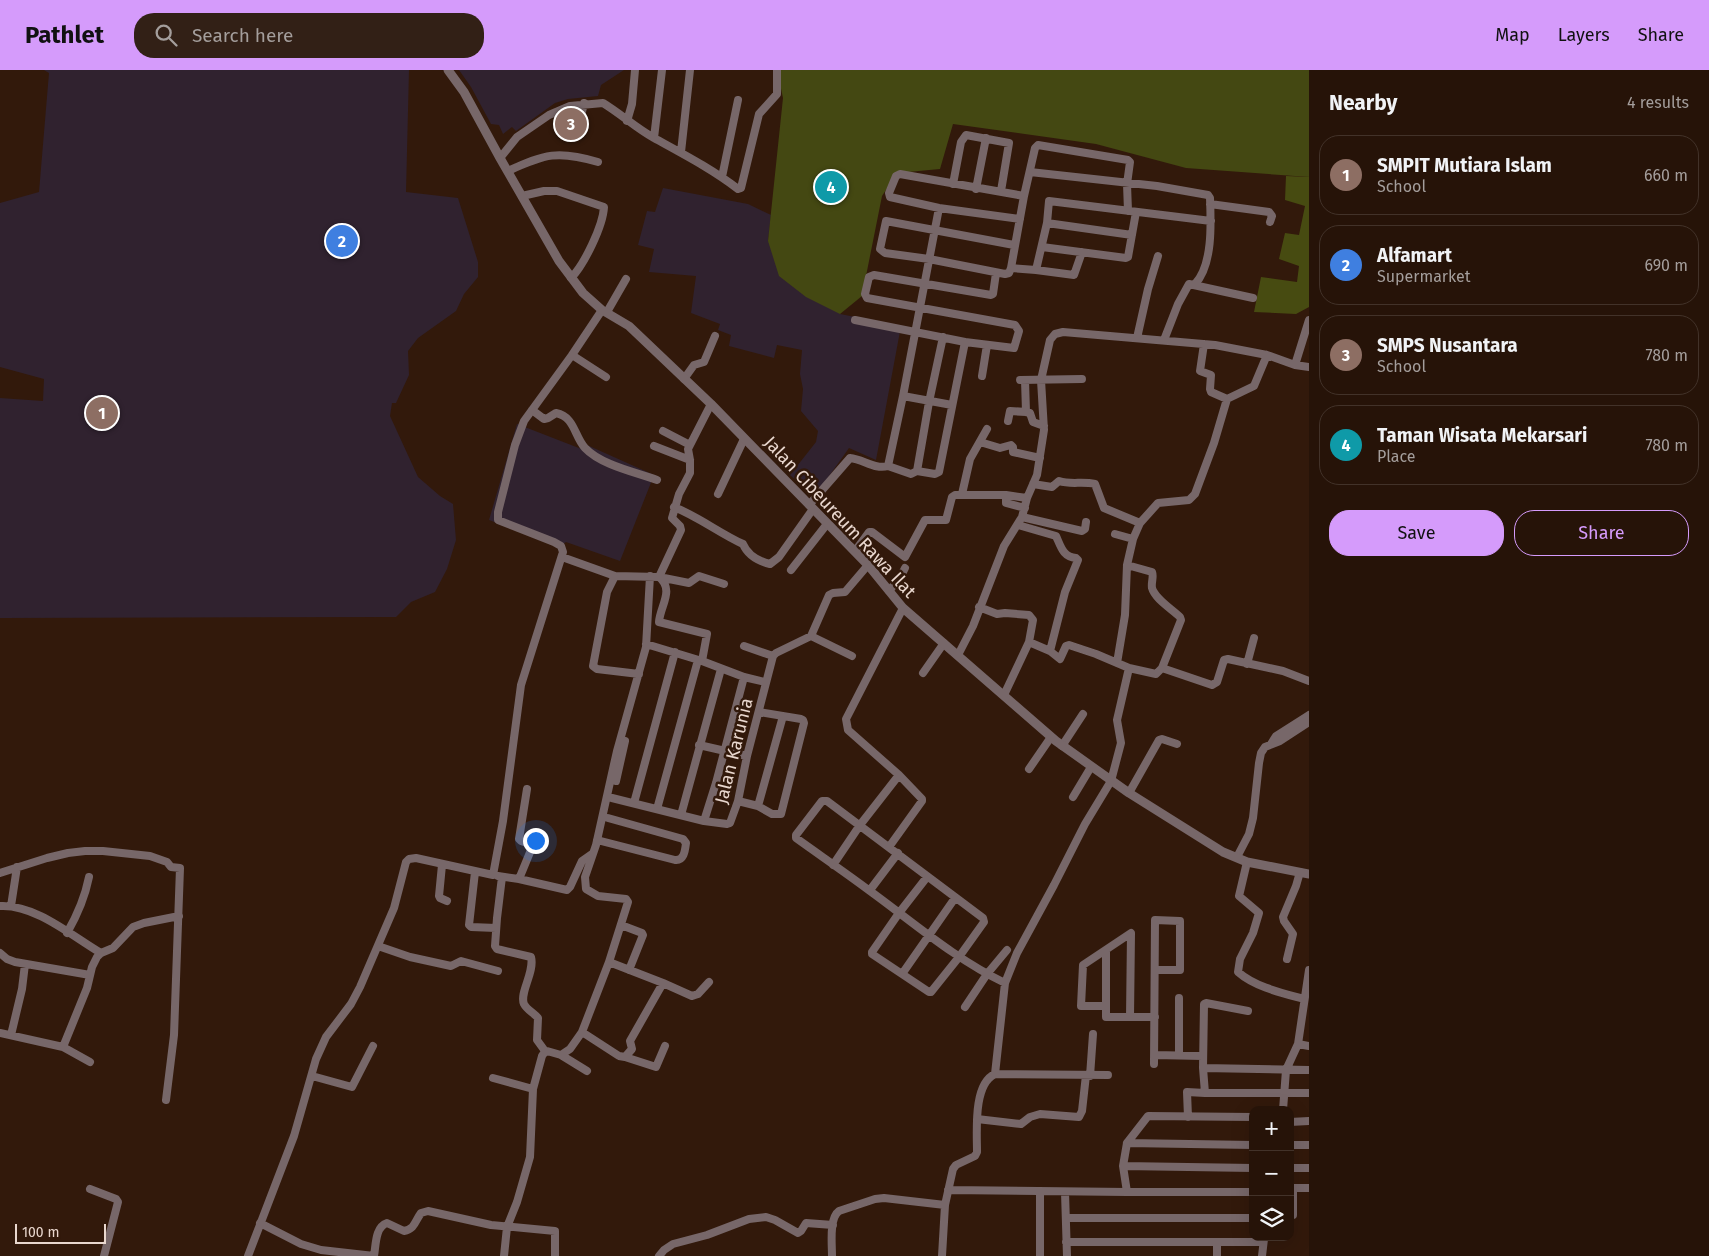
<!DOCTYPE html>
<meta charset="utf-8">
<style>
:root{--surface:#261308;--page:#322016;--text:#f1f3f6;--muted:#a49e9c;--line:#423229;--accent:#d59bfb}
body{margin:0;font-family:"Fira Sans",sans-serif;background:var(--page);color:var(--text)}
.controls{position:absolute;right:15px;bottom:15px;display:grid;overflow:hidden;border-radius:10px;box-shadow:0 5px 20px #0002}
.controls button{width:45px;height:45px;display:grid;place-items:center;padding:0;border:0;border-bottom:1px solid var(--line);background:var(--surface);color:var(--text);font:25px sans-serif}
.scale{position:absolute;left:15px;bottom:12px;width:91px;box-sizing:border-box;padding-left:5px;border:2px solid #e9d7ce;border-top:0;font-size:14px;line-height:18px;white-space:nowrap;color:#e9d7ce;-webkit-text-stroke:4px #32190b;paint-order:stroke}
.you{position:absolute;left:535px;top:770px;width:18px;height:18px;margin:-12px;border:4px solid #fff;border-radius:50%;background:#1a73e8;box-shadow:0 0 0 8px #1a73e833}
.badge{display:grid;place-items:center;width:32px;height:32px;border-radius:50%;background:var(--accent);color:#fff;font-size:16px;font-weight:700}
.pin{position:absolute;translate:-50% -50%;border:2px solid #fff;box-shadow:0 1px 5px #0006}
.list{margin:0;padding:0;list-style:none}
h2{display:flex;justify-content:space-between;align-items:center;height:65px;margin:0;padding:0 20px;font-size:21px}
h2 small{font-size:16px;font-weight:400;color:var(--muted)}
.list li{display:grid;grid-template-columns:32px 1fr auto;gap:15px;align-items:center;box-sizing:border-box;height:80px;margin:0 10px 10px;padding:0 10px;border:1px solid var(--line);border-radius:20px}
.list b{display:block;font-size:19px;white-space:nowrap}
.list p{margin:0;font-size:16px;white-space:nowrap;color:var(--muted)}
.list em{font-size:16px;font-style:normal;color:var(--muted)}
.actions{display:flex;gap:10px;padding:15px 20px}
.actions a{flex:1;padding:11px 0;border:1px solid var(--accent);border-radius:20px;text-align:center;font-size:18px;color:var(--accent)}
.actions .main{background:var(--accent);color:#111}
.icon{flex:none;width:28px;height:28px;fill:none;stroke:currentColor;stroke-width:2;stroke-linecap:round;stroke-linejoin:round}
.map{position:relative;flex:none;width:1309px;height:1186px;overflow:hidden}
header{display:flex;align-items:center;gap:30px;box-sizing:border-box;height:70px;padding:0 25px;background:var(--accent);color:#111}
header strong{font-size:24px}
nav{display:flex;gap:28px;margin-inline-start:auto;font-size:18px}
.search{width:350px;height:45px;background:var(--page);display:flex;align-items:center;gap:12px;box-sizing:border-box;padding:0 18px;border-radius:20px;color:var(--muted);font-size:19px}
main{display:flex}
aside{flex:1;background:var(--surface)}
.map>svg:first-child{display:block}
</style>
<header>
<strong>Pathlet</strong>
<div class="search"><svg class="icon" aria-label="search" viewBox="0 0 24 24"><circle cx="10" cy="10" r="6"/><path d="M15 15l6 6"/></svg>Search here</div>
<nav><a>Map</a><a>Layers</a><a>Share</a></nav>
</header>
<main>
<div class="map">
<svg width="1309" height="1186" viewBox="0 0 1309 1186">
<rect width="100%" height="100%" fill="#32190b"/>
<path fill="#30222f" d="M44 0H409L406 122 458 128 478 192V207L464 224 456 241 418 268 408 281 409 305 396 333H392L390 346 418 407 440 426 453 434 456 470 447 499 435 522 411 532 396 547 0 548V328L43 331 44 309 0 297V133L39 122 49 3Z
M459 0H624L601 15 598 26 568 29 555 33 516 61 512 57 503 64 499 55 491 54 471 17Z
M663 118 748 134 771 145 768 171 840 244 901 256 876 390 849 378 822 416 811 424 790 405 816 372 818 361 801 341 803 319 800 304 802 280 777 275 774 288 729 276 731 265 718 260 720 254 691 243 696 206 649 202 654 179 638 175 647 141 655 142Z
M517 354 584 380 587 375 654 405 620 491 566 472 559 477 489 450Z"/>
<path fill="#444812" d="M777 0H1309V107L1186 98 1096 74 953 54 940 99 897 103 882 126 862 226 840 244 806 227 779 206 768 171 783 28Z"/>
<path fill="#474b11" d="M1286 106 1309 107V237L1296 244 1254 242 1261 207 1297 212 1299 196 1279 189 1285 163 1299 165 1305 136 1285 130Z"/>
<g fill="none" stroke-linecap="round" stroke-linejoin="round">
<path stroke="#776769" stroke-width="8" d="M627 51 632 34 635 0
M578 59 584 33
M654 68 662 0
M681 82 690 0
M500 88 517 67 549 45 570 36 603 33C621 44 636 58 654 68 683 84 712 99 738 119L741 118 759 44 777 24V0
M508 101C545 84 558 80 598 92
M1030 102 1157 116 1208 125 1210 128C1211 153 1213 195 1195 214
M722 107 738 30
M953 114 961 72 966 65 1009 73 1001 121
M976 119 986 68
M522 126 544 121H557L604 137C603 156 584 195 571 208
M1210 134 1269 142 1272 146 1270 152
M1020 149 939 138 890 127 889 123 896 106 900 104 1024 126
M1047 153 1132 165
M1014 175 886 151 880 179 885 183 929 189 1005 204 1009 203 1011 198 1024 126 1035 78 1038 75 1128 90 1130 92 1127 114 1128 141
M1042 177 1126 188 1128 187 1136 142
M1011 198 1036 200 1074 205 1082 182
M1036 200 1047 153 1049 131 1211 151
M607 242 626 209
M855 250 965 272 1014 278 1019 261 1015 255 867 228 865 224 869 207 874 205 991 225 993 224 996 203
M1137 268 1148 219 1158 186
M1164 270 1178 234 1189 214 1253 228
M1204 274 1200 301 1211 305 1210 319 1211 322 1227 329
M572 285 606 307
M1295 295 1309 250
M982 306 987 275
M684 309 694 295 704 292 715 266
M1020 310 1082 309
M1025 310 1026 342 1030 343 1033 352 1044 356
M903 326 952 335
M532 340 544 349 548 348 556 343C575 347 574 366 585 378 601 395 635 402 657 410
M1008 351 1010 341 1026 342
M663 361 690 375
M980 372 1000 378 1011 375 1013 377V382L1040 388
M654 376 690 390
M888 396 911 404 917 401 929 332 943 267
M917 401 935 404 939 402 965 272
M1033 414 1052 417 1059 411C1071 415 1082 411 1095 414L1104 438 1140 453
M718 424 744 369
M962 424 970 389 987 359
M1006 425V433L1025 438
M809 435 850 388C863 389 875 400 888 396L903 326 939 138
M674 437C699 447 719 463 743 474 748 486 758 491 770 494L779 487 813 439
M1022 447 1082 461 1085 459 1086 452
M1018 455 1056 466C1061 477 1063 487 1076 488L1078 490 1065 522 1050 581
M1115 464 1133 469
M855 481 869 462H872L905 487 925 450H946L952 427 955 425H1006L1027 428
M562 487 615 506 659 507 689 513 699 506 724 514
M1127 495 1152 502C1154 507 1151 512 1152 518 1155 529 1172 539 1180 547L1181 550 1162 598 1156 604 1129 598
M791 500 827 454
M615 506 607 522 593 596 597 599 639 604
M889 521 901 506 905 498
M979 537 997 544 1005 543 1029 545 1033 550 1029 572 1004 625
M811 566 852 586
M646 574 702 591 744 607 765 612
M744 576 773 586
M958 585 973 556 1004 476 1022 447 1027 428 1037 405 1044 360 1041 310 1050 270 1055 264 1063 262 1215 275 1267 285 1295 295 1309 297
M702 591 707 564 659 552C660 536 675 520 659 507L681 460 680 456 672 448 679 424 690 403V390L688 379 711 334
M1117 593 1125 545 1127 495 1133 469 1140 453 1158 433 1189 430 1195 424 1214 373 1227 329 1254 316 1267 285
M1247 594 1254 568
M1162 598 1212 615 1217 612 1224 590 1228 589 1283 601 1309 611
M923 603 944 573
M1271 674 1276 666 1309 645
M699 675 747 686
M1062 676 1083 644
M1029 699 1051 667
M616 711 625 671
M1129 723 1159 670 1162 669 1177 674
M1073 727 1091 697
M612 728 704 751 727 754 730 753 738 731 747 686 773 586 776 583 811 566 829 525 833 523 845 522 868 495
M738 731 758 736 772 744H781L804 653 803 650 801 649 759 642
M634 733 675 582
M758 736 783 646
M657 739 698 590
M681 745 721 599
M704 751 716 713 744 607
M597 770 675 790C684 791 685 781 686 773L683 769 608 748
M889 777 922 731V729L899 705 848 660 846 649 903 538
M1237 787 1249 764 1253 748 1259 693 1261 683 1265 677 1280 671 1309 652
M1247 792 1239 826 1259 843 1253 863 1240 889 1238 902C1255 917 1282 923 1304 929
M442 795 439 826 440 828 447 831
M833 795 860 755 899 705
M475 802 469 855 471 857 496 858
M0 803 47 788 68 783 85 781H103L150 786 167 792 171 797 180 798 174 965 166 1030
M498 806 519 809 533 775 521 771 519 769 527 719
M502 807 497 848 495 876 497 879 531 887C535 902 519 923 524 934 527 940 534 943 538 948L537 970 545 981
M927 807 899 843 872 882V884L929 922H931L959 887 984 852 983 848 827 731H822L796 765V768C821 786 846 803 870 821 914 853 955 889 1005 913
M519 809 567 820 570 817 582 791 592 784
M870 820 898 783
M0 836C35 834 72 866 101 883
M11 836 17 797
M621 855 642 863 643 865 629 900
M67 863C78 844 85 827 89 807
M378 876 410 887 451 896 461 891 498 901
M1106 880V947H1155
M0 883 7 889 15 892 90 905
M1287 889 1293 864 1284 851 1283 847 1296 816 1300 802
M609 892 663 913 692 926 698 924 709 912
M902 904 955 828
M1179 928V985
M1106 936H1081L1083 895 1131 863 1130 947
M965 937 987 904 1007 880
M582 962 619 986 625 987 632 979 630 971 663 913
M0 963 63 977 90 992
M11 965 22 919 25 894
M1298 974 1309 976
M63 977 87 918 92 897 97 887 101 883 113 878 133 857 144 853 179 846
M561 985 587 1001
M1154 985 1203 986
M625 987 656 997 665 976
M1154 994 1155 850 1180 851V900H1155
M1203 998 1204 934 1206 933 1248 941
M995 1004 1108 1005
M312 1006 352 1017 373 976
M1090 1006 1093 964
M493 1008 533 1019
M1205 1023H1309
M1283 1040 1286 1000 1298 974 1309 900
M1188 1047 1187 1022 1205 1023 1203 998 1309 1000
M1253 1047 1148 1046 1127 1073 1253 1075
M977 1049 1021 1054 1030 1047 1040 1044 1079 1047 1082 1041 1086 1005
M1290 1052 1309 1051
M1127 1073 1123 1096 1127 1122H1253
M1290 1075H1309
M1123 1096 1253 1098
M1290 1098H1309
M1290 1118H1309
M1293 1118V1145
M90 1119 116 1129 118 1132 104 1186
M948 1120 1127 1122
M1065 1122 1067 1186
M1066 1148H1253
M260 1153 301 1174 321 1180 374 1186
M1066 1172H1263
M1217 1172V1186
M248 1186 294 1066 316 989 326 967 351 934 360 917 394 838 406 792 409 789 416 788 493 805 503 751 521 615 563 482 561 476 554 472 498 450V442L515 375 524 351 572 285 602 240
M374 1186C376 1175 375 1157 387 1153L404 1161C415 1159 415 1151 421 1143L428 1141 491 1155 555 1161V1186
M504 1186 507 1157 517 1132 530 1087 533 1019 542 986 544 983 547 981 561 985 570 979 582 962 609 892 628 832 626 829 598 826 586 819 585 807 596 775 617 681 646 577 650 506
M659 1186 664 1180 673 1174 707 1165 749 1149 766 1147 775 1150 798 1163 801 1161 806 1153 833 1155
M832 1186C832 1174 829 1148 839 1141L875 1129 884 1128 945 1135
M942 1186 945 1135 953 1099 956 1095 975 1086 977 1082C977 1061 973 1014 995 1004L1005 913 1017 883 1054 815 1085 754 1111 711 1121 673 1117 650 1129 598 1096 584 1069 575 1066 576 1060 589 1050 581 1029 572
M1040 1186V1121
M1262 1186 1264 1169"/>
<path stroke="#776769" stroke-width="9" d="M448 0 464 22 500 88 559 191 583 223 602 240 629 256 711 334 868 495 903 538 1056 671 1129 723 1223 782 1247 792 1309 804"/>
</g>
<g text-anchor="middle" stroke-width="5" stroke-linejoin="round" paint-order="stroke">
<g font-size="18" fill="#e9d7ce" stroke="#32190b">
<text transform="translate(840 447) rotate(47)" y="6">Jalan Cibeureum Rawa Ilat</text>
<text transform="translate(734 681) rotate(-76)" y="6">Jalan Karunia</text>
</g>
</g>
</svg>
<div class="controls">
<button>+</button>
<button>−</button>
<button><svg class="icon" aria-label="layers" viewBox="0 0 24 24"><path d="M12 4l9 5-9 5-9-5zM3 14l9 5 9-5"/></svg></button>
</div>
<div class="scale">100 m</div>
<div class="you"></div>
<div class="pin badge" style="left:102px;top:343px;background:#8d6e63">1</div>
<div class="pin badge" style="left:342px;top:171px;background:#3f7fe0">2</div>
<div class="pin badge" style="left:571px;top:54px;background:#8d6e63">3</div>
<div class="pin badge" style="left:831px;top:117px;background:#0f9aa8">4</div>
</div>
<aside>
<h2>Nearby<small>4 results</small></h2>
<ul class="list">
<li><span class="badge" style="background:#8d6e63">1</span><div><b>SMPIT Mutiara Islam</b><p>School</p></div><em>660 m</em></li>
<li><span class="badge" style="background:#3f7fe0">2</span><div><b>Alfamart</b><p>Supermarket</p></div><em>690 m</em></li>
<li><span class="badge" style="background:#8d6e63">3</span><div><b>SMPS Nusantara</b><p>School</p></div><em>780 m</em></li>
<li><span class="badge" style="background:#0f9aa8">4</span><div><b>Taman Wisata Mekarsari</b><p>Place</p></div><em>780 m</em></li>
</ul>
<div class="actions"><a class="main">Save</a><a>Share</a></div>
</aside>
</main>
